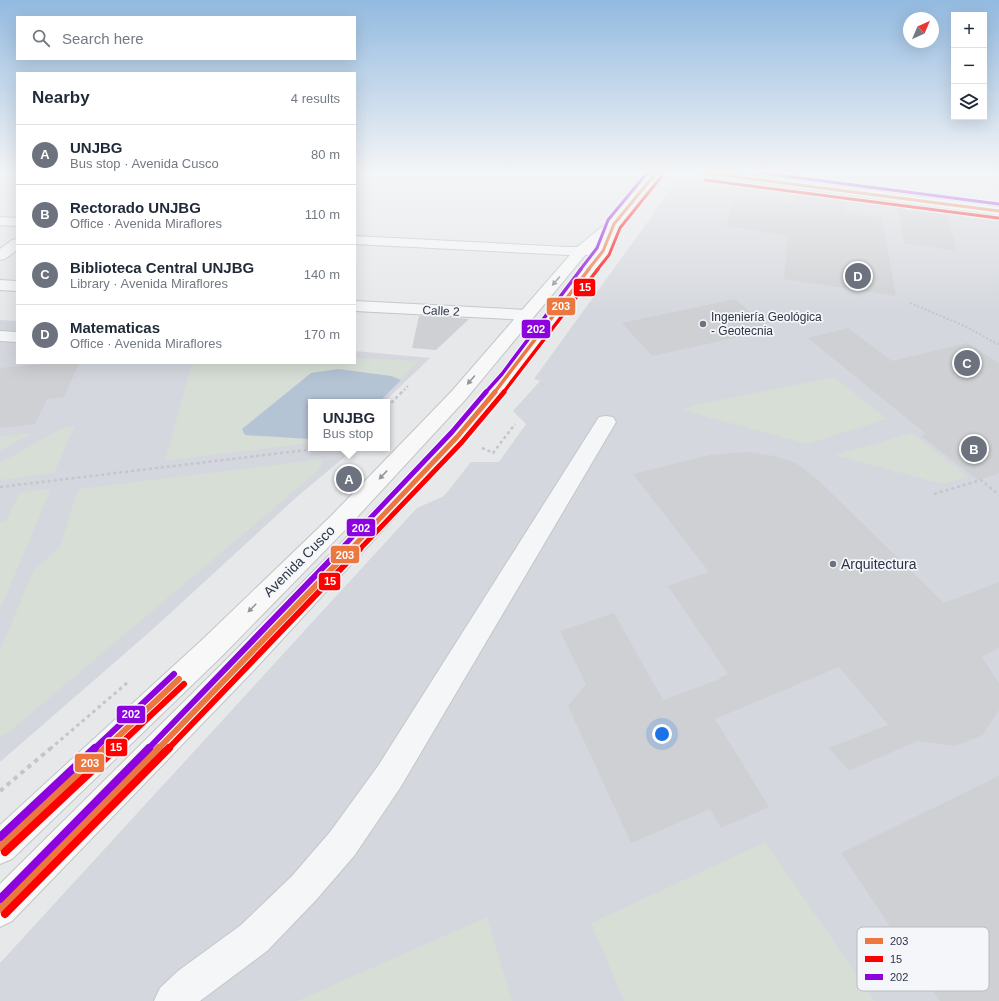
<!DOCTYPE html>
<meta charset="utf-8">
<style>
:root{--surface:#fff;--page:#f2f2f3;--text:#1f2937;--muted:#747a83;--line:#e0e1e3;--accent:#6c737f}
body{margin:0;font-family:Arial,sans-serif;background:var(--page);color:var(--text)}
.controls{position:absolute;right:12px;top:12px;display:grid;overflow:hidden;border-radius:0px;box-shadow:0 4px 16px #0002}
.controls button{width:36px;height:36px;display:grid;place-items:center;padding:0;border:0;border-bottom:1px solid var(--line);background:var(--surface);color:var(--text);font:20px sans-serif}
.compass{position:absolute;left:903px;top:12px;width:36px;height:36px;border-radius:50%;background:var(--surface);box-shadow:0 4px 16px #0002;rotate:44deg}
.you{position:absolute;left:662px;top:734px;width:14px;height:14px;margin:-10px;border:3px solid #fff;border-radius:50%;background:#1a73e8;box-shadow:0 0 0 6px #1a73e833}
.badge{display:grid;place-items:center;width:26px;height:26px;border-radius:50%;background:var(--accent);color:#fff;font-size:13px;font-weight:700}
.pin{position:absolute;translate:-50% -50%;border:2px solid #fff;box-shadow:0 1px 4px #0006}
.popup{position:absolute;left:308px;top:399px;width:82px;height:52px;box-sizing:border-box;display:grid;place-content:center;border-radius:0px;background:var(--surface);filter:drop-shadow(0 1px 3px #0005);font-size:13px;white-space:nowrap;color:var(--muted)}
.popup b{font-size:15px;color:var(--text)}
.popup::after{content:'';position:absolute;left:50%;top:100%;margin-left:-8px;border:8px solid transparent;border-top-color:var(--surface)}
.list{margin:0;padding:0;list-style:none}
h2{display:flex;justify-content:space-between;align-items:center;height:52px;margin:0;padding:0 16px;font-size:17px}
h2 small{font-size:13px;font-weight:400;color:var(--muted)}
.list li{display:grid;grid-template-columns:26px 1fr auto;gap:12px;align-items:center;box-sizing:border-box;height:60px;padding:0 16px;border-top:1px solid var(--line)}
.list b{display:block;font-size:15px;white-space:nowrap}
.list p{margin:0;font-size:13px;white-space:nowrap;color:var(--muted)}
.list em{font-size:13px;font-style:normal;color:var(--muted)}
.icon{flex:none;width:22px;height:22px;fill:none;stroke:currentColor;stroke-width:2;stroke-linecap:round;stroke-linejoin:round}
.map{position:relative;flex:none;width:999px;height:1001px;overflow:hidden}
.search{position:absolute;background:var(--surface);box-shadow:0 4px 16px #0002;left:16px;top:16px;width:340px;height:44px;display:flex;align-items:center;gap:10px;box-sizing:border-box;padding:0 14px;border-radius:0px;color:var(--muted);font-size:15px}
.panel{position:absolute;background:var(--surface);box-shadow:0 4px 16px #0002;left:16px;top:72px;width:340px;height:292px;border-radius:0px}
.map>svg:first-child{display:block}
</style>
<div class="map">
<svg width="999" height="1001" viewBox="0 0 999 1001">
<rect width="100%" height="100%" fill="#e6e8ea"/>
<path fill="#d4d7dd" d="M681 179 999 221V1001H0V963L417 508 444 496 471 462H499L526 424 513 411 540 381 534 379 678 180Z
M0 320 17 321V363H355V351L430 358 384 402H311V448H351L353 450 299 495 153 629 0 762Z"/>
<path fill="#d6ded6" d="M355 358 419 361 401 380 391 376 338 369 245 435 311 439V443L165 461 192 363 261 364 267 363H355Z
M834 377 887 419 807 444 682 410 695 405Z
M75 426 54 473 0 480V463L62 428Z
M912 433 968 477 942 484 835 455Z
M20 434H30L0 451V437Z
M323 459 319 470 9 732 0 736V651L33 571 60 547 78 489Z
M51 489 0 610V522L6 521 20 492Z
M765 842 875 1001H624L591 923Z
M487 917 512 1001H297Z"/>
<path fill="#b4c4d5" d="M338 369 391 376 401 380 379 402H311V439L245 435 242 429 311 373Z"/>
<path fill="#ced0d3" d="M797 196 843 202V213L882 218 896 296 784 279 788 236 726 226 734 199 745 201 746 197 796 204Z
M898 209 947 215 957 251 904 243Z
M735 299 771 330 652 356 622 323Z
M419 316 447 317 469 319 436 350 412 348Z
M848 328 892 361 967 343 999 363V473L978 480 921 436 926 434 808 338Z
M54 363H79L64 397 47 399 35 424 0 428V368Z
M746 452 774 456 796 463 818 480 944 603 999 582V648L982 657 999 683V710L983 735 955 746 917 741 849 771 829 748 888 725 839 667 715 719 769 807 721 828 710 809 631 843 568 706 586 684 560 631 614 613 663 700 720 679 719 678 728 674 668 586 709 572 633 474 710 455Z
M999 776V1001H940L841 853Z"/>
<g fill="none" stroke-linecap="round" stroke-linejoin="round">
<g stroke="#c4c6c8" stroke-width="2">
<path id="minor" d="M700 173H734L999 207V215L706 176Z
M0 217 17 218V226L0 225Z
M355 236 568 247H603L608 248 610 251 608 254 603 255H568L355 244Z
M17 239V250L5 259 0 260V249L12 240Z
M0 280 17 281V291L0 290Z
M355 301 527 310 533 312 535 315 533 318 527 320 355 311Z
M0 331 17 332V342L0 341Z
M606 416 613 417 616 422 400 788 354 856 316 900 267 951 200 1001H154L160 988 178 971 241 925 292 876 330 832 378 766 599 417Z"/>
</g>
<g stroke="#c2c5c8" stroke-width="2">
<path id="major" d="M650 173H662L619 227 608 254 513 382 464 442 254 670 12 921 0 927V884L234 652 450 432 501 374 596 250 599 243 586 254 465 400 347 528 222 656 12 859 0 864V825L204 638 331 516 451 392 576 248 609 221Z"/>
</g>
<path stroke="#c5c6ca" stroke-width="2" stroke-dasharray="2 2" stroke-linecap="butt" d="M910 303 967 327 999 345
M401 393 408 386"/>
<path stroke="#c5c6ca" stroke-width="2.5" stroke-dasharray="3 3" stroke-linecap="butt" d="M387 407 402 392
M482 448 493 453 515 424
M0 487 323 448
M934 494 981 480 999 495"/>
<path stroke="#c5c6ca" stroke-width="3" stroke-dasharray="3.5 3.5" stroke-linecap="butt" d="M50 749 127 683"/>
<path stroke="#c5c6ca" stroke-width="4" stroke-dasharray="4.5 4.5" stroke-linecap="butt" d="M0 791 51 748"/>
<use href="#minor" fill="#f5f6f7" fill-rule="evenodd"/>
<use href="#major" fill="#f8f8f8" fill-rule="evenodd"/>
<g stroke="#f4f6f9" stroke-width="5">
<path id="bus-1-far4" d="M707 173 999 211
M588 270 603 251 614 224 656 173"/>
</g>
<g stroke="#f4f6f9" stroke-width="5.5">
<path id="bus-1-far3" d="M494 393 589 269"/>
</g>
<g stroke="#f4f6f9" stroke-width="8">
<path id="bus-1-far2" d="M350 550 457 437 495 392"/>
</g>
<g stroke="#f4f6f9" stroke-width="9">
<path id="bus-1-far1" d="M105 749 179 679
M158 749 351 549"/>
</g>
<g stroke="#f4f6f9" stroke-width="10">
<path id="bus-1" d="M0 847 106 748
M0 909 159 748"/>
</g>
<g stroke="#f4f6f9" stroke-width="5">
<path id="bus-2-far4" d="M705 180 998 218
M597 270 609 255 620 228 661 177"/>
</g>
<g stroke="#f4f6f9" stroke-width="5.5">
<path id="bus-2-far3" d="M503 393 598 269"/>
</g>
<g stroke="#f4f6f9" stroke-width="8">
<path id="bus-2-far2" d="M359 550 462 442 504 392"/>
</g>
<g stroke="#f4f6f9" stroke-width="9">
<path id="bus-2-far1" d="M115 749 184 684
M168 749 360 549"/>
</g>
<g stroke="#f4f6f9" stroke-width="10">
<path id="bus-2" d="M5 852 116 748
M5 914 169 748"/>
</g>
<g stroke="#f4f6f9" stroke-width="5">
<path id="bus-3-far4" d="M762 173 999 204
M580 270 597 248 608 220 647 173"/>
</g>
<g stroke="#f4f6f9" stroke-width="5.5">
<path id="bus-3-far3" d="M485 393 502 374 581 269"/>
</g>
<g stroke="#f4f6f9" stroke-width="8">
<path id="bus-3-far2" d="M340 550 452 432 486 392"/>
</g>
<g stroke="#f4f6f9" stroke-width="9">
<path id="bus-3-far1" d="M94 749 174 674
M148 749 341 549"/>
</g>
<g stroke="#f4f6f9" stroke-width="10">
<path id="bus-3" d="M0 837 95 748
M0 899 149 748"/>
</g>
<use href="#bus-1-far4" stroke="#ea7840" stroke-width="3"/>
<use href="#bus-1-far3" stroke="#ea7840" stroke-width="3.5"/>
<use href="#bus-1-far2" stroke="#ea7840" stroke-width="5"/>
<use href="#bus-1-far1" stroke="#ea7840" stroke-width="6"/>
<use href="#bus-1" stroke="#ea7840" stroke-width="8"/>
<use href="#bus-2-far4" stroke="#f00" stroke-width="3"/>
<use href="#bus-2-far3" stroke="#f00" stroke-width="3.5"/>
<use href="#bus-2-far2" stroke="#f00" stroke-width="5"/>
<use href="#bus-2-far1" stroke="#f00" stroke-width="6"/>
<use href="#bus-2" stroke="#f00" stroke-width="8"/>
<use href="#bus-3-far4" stroke="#8c03de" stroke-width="3"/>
<use href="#bus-3-far3" stroke="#8c03de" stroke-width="3.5"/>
<use href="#bus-3-far2" stroke="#8c03de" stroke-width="5"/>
<use href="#bus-3-far1" stroke="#8c03de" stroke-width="6"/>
<use href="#bus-3" stroke="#8c03de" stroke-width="8"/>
</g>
<defs><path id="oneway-solid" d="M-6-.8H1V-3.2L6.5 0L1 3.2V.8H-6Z"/></defs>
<g fill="#92969e">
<use href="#oneway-solid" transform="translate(556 281) rotate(130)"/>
<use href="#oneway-solid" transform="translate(471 380) rotate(131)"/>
<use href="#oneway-solid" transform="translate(383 475) rotate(133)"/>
<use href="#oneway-solid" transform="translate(252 608) rotate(135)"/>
</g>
<linearGradient id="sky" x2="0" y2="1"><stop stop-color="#93bae0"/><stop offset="0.55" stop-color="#f4f5f6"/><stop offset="1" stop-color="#f4f5f6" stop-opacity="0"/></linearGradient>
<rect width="999" height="313" fill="url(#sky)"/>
<g fill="#6c737f" stroke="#f4f6f9" stroke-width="1.5">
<circle cx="703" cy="324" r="4"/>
<circle cx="833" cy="564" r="4"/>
</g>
<g text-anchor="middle" stroke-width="3.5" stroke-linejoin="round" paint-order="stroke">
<g font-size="12" fill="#2b3445" stroke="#f4f6f9">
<text transform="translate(441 311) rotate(3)" y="4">Calle 2</text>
</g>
<g font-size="12" fill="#2b3445" stroke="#f4f6f9" text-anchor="start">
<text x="711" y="321">Ingeniería Geológica<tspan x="711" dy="14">- Geotecnia</tspan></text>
</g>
<g font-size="14" fill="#2b3445" stroke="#f4f6f9">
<text transform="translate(299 561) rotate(-45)" y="5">Avenida Cusco</text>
</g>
<g font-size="14" fill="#2b3445" stroke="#f4f6f9" text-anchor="start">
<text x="841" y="569">Arquitectura</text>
</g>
</g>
<rect x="857" y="927" width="132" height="64" rx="6" fill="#f4f6f9" stroke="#b8bcc3" stroke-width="1"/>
<rect x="865" y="938" width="18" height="6" fill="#ea7840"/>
<rect x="865" y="956" width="18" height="6" fill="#f00"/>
<rect x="865" y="974" width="18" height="6" fill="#8c03de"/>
<g font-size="11" fill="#2b3445">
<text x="890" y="945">203</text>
<text x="890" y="963">15</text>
<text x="890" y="981">202</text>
</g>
<g stroke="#f4f6f9" stroke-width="1.5">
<rect x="573" y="278" width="23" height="19" rx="4" fill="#f00"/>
<rect x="546" y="297" width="30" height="19" rx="4" fill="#ea7840"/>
<rect x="521" y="319" width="30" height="20" rx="4" fill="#8c03de"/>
<rect x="346" y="518" width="30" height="19" rx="4" fill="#8c03de"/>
<rect x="330" y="545" width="30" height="19" rx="4" fill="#ea7840"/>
<rect x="318" y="572" width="23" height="19" rx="4" fill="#f00"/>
<rect x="116" y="705" width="30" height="19" rx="4" fill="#8c03de"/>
<rect x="105" y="738" width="23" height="19" rx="4" fill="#f00"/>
<rect x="74" y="753" width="31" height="20" rx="4" fill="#ea7840"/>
</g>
<g font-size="11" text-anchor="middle" font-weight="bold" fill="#fff">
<text x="585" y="291">15</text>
<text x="561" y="310">203</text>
<text x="536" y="333">202</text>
<text x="361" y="532">202</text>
<text x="345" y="559">203</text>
<text x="330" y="585">15</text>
<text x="131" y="718">202</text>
<text x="116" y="751">15</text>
<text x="90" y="767">203</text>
</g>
</svg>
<div class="controls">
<button>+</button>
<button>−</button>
<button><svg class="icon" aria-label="layers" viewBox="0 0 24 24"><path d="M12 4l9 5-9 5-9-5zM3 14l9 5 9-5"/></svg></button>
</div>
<svg class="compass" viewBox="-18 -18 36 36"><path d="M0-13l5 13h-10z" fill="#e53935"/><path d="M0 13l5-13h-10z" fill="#747a83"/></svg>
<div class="you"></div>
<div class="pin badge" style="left:349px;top:479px">A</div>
<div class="popup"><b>UNJBG</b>Bus stop</div>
<div class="pin badge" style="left:974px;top:449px">B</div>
<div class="pin badge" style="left:967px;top:363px">C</div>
<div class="pin badge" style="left:858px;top:276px">D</div>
<div class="search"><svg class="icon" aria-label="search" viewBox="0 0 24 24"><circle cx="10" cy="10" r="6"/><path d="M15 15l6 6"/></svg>Search here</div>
<section class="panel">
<h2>Nearby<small>4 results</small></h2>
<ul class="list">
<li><span class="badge">A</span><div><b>UNJBG</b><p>Bus stop · Avenida Cusco</p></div><em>80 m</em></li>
<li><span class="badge">B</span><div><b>Rectorado UNJBG</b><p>Office · Avenida Miraflores</p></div><em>110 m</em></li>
<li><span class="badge">C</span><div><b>Biblioteca Central UNJBG</b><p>Library · Avenida Miraflores</p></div><em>140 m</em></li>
<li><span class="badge">D</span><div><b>Matematicas</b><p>Office · Avenida Miraflores</p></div><em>170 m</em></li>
</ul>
</section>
</div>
